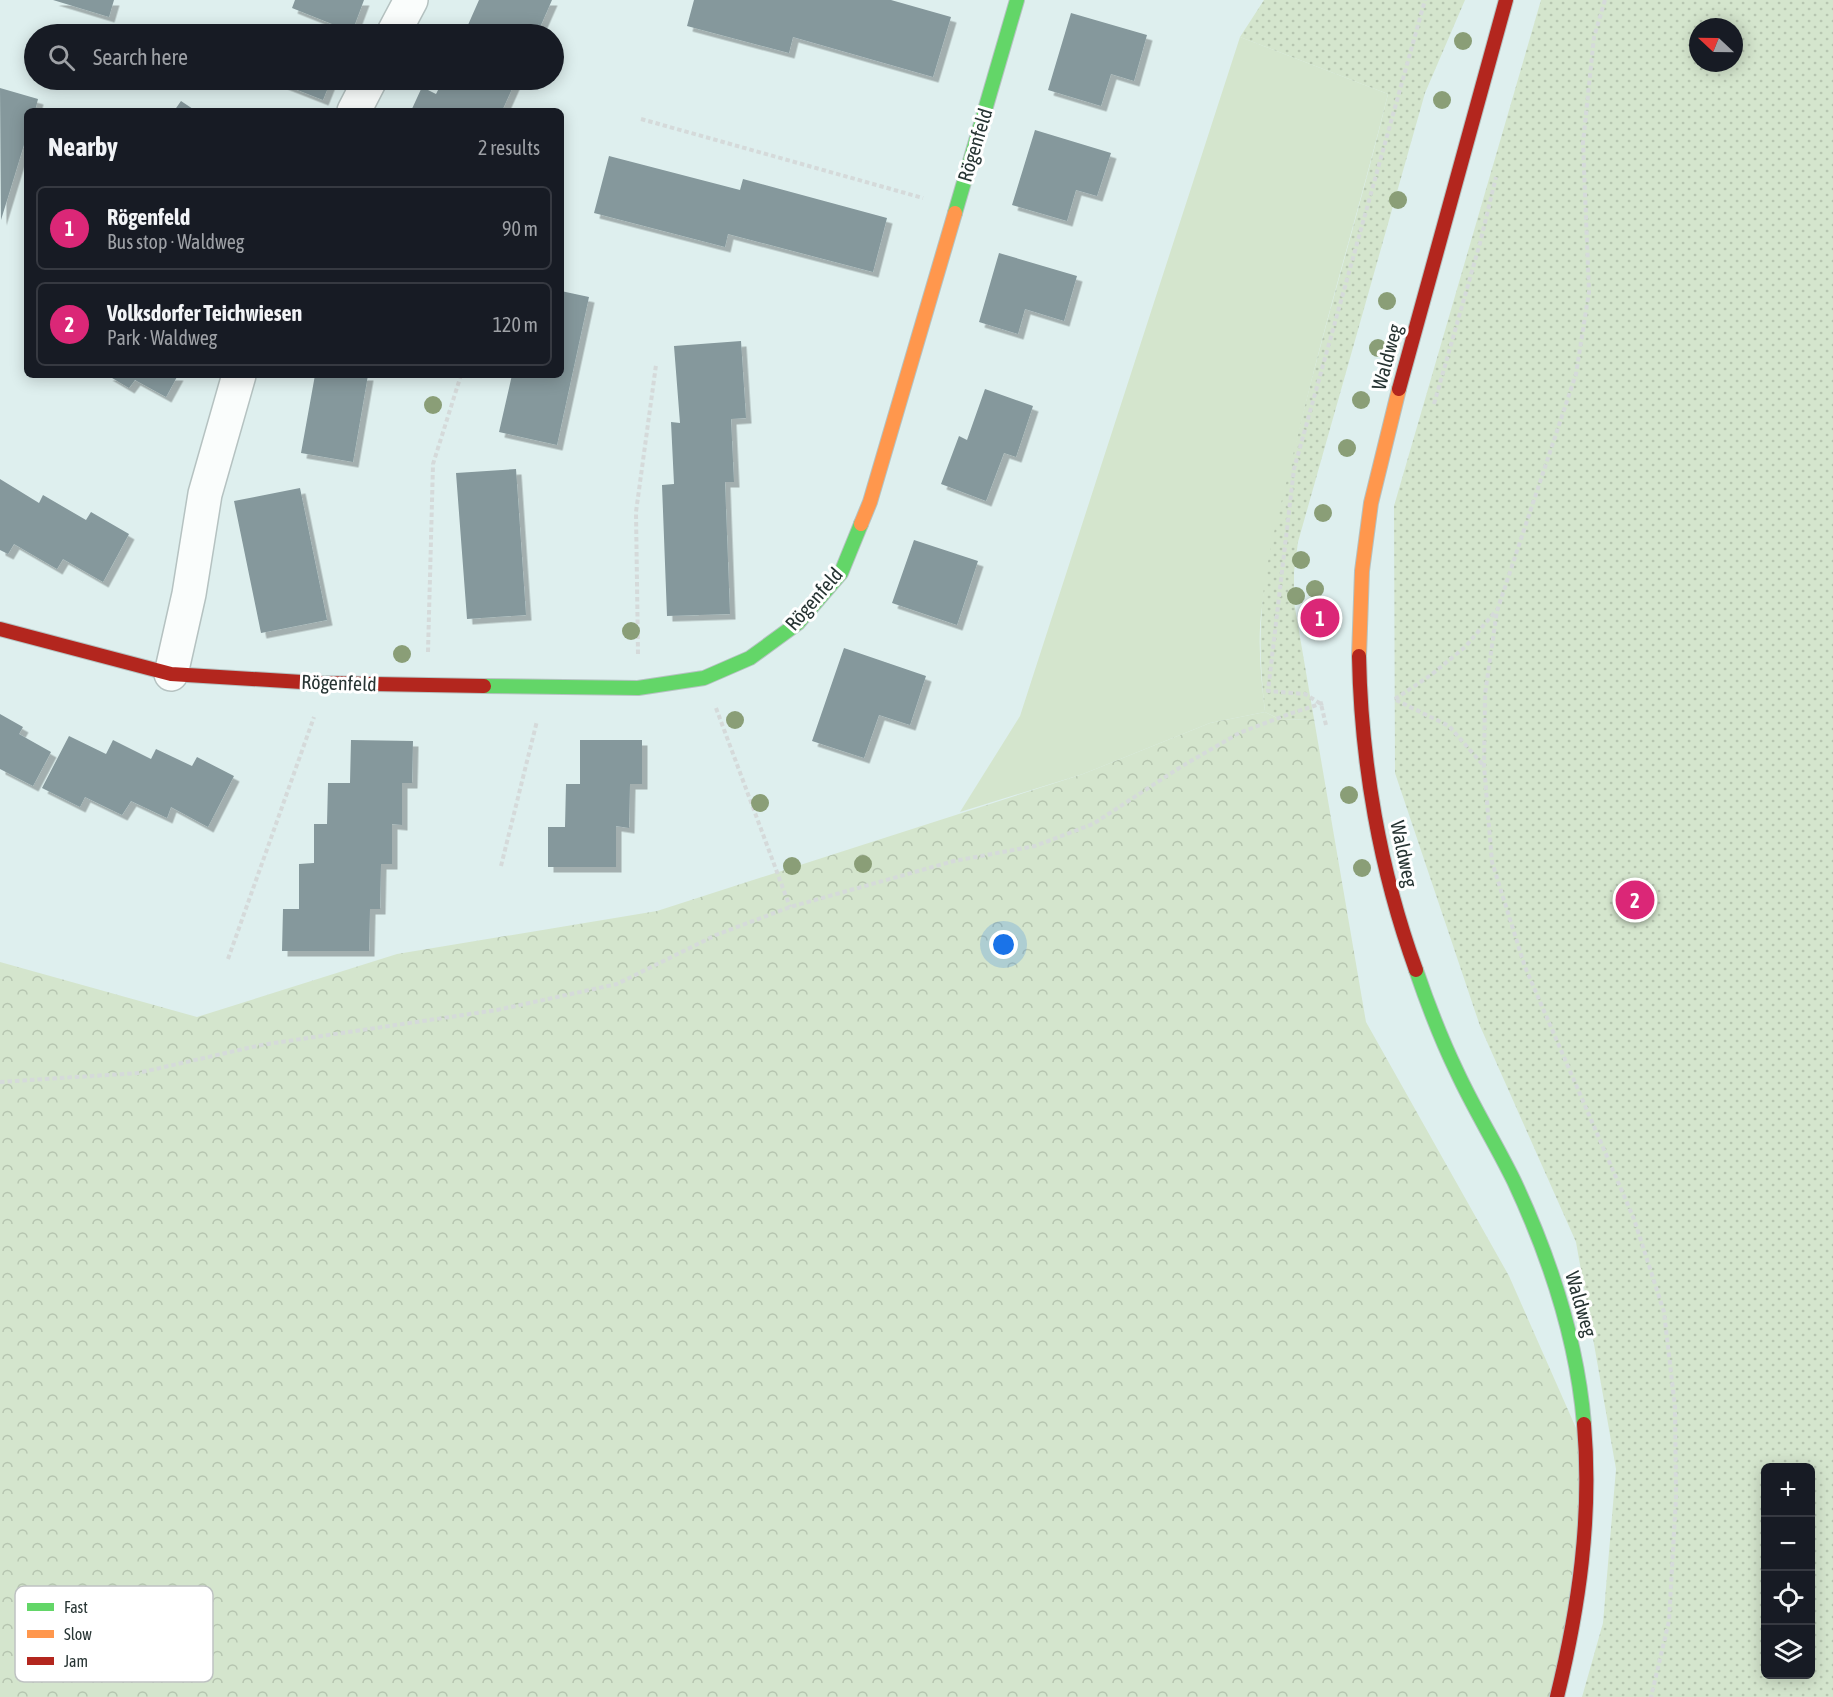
<!DOCTYPE html>
<meta charset="utf-8">
<style>
:root{--surface:#171b24;--page:#20242c;--text:#f1f3f6;--muted:#9ea1a6;--line:#363941;--accent:#db2777}
body{margin:0;font-family:"Asap Condensed",sans-serif;background:var(--page);color:var(--text)}
.controls{position:absolute;right:18px;bottom:18px;display:grid;overflow:hidden;border-radius:9px;box-shadow:0 3px 15px #0003}
.controls button{width:54px;height:54px;display:grid;place-items:center;padding:0;border:0;border-bottom:2px solid var(--line);background:var(--surface);color:var(--text);font:30px sans-serif}
.compass{position:absolute;left:1689px;top:18px;width:54px;height:54px;border-radius:50%;background:var(--surface);box-shadow:0 3px 15px #0003;rotate:292deg}
.you{position:absolute;left:1004px;top:945px;width:21px;height:21px;margin:-15px;border:4px solid #fff;border-radius:50%;background:#1a73e8;box-shadow:0 0 0 9px #1a73e833}
.badge{display:grid;place-items:center;width:39px;height:39px;border-radius:50%;background:var(--accent);color:#fff;font-size:20px;font-weight:700}
.pin{position:absolute;translate:-50% -50%;border:3px solid #fff;box-shadow:0 2px 6px #0006}
.list{margin:0;padding:0;list-style:none}
h2{display:flex;justify-content:space-between;align-items:center;height:78px;margin:0;padding:0 24px;font-size:26px}
h2 small{font-size:20px;font-weight:400;color:var(--muted)}
.list li{display:grid;grid-template-columns:39px 1fr auto;gap:18px;align-items:center;box-sizing:border-box;height:84px;margin:0 12px 12px;padding:0 12px;border:2px solid var(--line);border-radius:9px}
.list b{display:block;font-size:22px;white-space:nowrap}
.list p{margin:0;font-size:20px;white-space:nowrap;color:var(--muted)}
.list em{font-size:20px;font-style:normal;color:var(--muted)}
.icon{flex:none;width:33px;height:33px;fill:none;stroke:currentColor;stroke-width:2;stroke-linecap:round;stroke-linejoin:round}
.map{position:relative;flex:none;width:1833px;height:1697px;overflow:hidden}
.search{position:absolute;background:var(--surface);box-shadow:0 3px 15px #0003;left:24px;top:24px;width:540px;height:66px;display:flex;align-items:center;gap:15px;box-sizing:border-box;padding:0 21px;border-radius:33px;color:var(--muted);font-size:22px}
.panel{position:absolute;background:var(--surface);box-shadow:0 3px 15px #0003;left:24px;top:108px;width:540px;height:270px;border-radius:9px}
.map>svg:first-child{display:block}
</style>
<div class="map">
<svg width="1833" height="1697" viewBox="0 0 1833 1697">
<defs>
<pattern id="forest-crowns" width="20" height="18" patternUnits="userSpaceOnUse" patternTransform="scale(1.5)"><rect width="20" height="18" fill="#d4e5cd"/><path d="M2 6a3 3 0 1 1 6 0M12 15a3 3 0 1 1 6 0" fill="none" stroke="#b6c5b0"/></pattern>
<pattern id="park-dots" width="8" height="8" patternUnits="userSpaceOnUse" patternTransform="scale(1.5)"><rect width="8" height="8" fill="#d4e5cd"/><path d="M2 2h.1M6 6h.1" fill="none" stroke="#b6c5b0" stroke-width="1.8" stroke-linecap="round"/></pattern>
<filter id="shadow"><feDropShadow dx="5.5" dy="5.5" stdDeviation="0" flood-color="#0004"/></filter>
</defs>
<rect width="100%" height="100%" fill="#deefee"/>
<path fill="#d4e5cd" d="M1240 37 1388 94C1356 223 1315 351 1288 482 1279 523 1267 565 1262 607 1257 642 1261 677 1265 712L1210 723 1083 774 960 812 1020 716Z"/>
<path fill="url(#forest-crowns)" d="M1265 712 1281 720 1314 719 1366 1022 1509 1276 1587 1453 1557 1697H0V962L197 1017 397 954 657 911 1083 774 1210 723Z"/>
<path fill="url(#park-dots)" fill-rule="evenodd" d="M1264 0H1465L1425 93 1298 542 1294 572V602L1314 719 1281 720 1265 712C1261 677 1259 642 1262 607 1266 554 1282 502 1294 451 1322 331 1359 214 1388 94L1240 37Z
M1541 0H1833V1697H1582L1603 1623 1616 1469 1576 1242 1480 1026 1395 773 1394 506ZM1698 27H1734V63H1698ZM1766 1468H1810V1674H1766Z"/>
<path fill="#85989c" filter="url(#shadow)" d="M53 0H114L109 17Z
M295 0H364L352 32 292 8Z
M479 0H552L537 34H464Z
M694 0H891L951 17 933 77 793 37 789 53 687 26Z
M1071 13 1147 35 1134 81 1111 74 1101 106 1048 90Z
M272 80H331L323 100Z
M443 80H516L502 111H411L422 87 436 94Z
M0 88 38 99 35 111H27V135L1 220Z
M181 101 196 111H174Z
M1035 130 1111 153 1097 196 1076 190 1067 221 1012 205Z
M609 156 740 190 743 179 887 218 873 272 728 234 725 247 594 213Z
M999 253 1077 276 1064 321 1025 309 1018 334 979 322Z
M561 291 589 297 557 445 499 432 512 375H561Z
M741 341 746 418 731 419 734 482H725L730 614 667 616 662 485 674 484 671 422 680 423 674 346Z
M107 375H178L166 397 135 380 129 388Z
M315 375H368L353 462 301 453Z
M985 389 1033 406 1016 457 1004 453 986 501 941 484 959 436 967 440Z
M516 469 526 615 467 619 456 473Z
M0 479 39 503 43 495 86 520 91 512 129 534 103 582 63 559 57 569 14 544 8 554 0 550Z
M300 488 327 620 261 633 234 501Z
M914 540 978 561 957 625 892 603Z
M844 648 926 676 910 725 879 715 864 758 812 741Z
M0 714 23 727 19 734 51 752 33 786 0 769Z
M69 736 106 754 113 740 151 759 156 749 192 766 197 757 234 776 208 827 171 807 167 818 131 801 122 815 85 797 80 807 42 788Z
M351 740 413 741 412 783H402V825L392 824V864H381L380 909H370L369 951H282L283 909H299V864L314 863V824H327L328 783H350Z
M580 740H642V784H630L629 828 616 826V867H548V827H565L566 784H580Z"/>
<g fill="none" stroke-linecap="round" stroke-linejoin="round">
<g stroke="#b5c2c1" stroke-width="36">
<path id="street" d="M393 34 411 0
M354 111 370 80
M171 674 189 594 205 494 239 375"/>
</g>
<g stroke="#b5c2c1" stroke-width="16">
<path id="fast" d="M955 213 1017 0
M484 686 638 688 704 678 750 658 798 623 841 573 861 524
M1416 970C1428 1005 1441 1039 1457 1072 1474 1109 1496 1144 1514 1181 1550 1258 1577 1339 1584 1424"/>
</g>
<g stroke="#b5c2c1" stroke-width="16">
<path id="slow" d="M861 524 870 502 955 213
M1359 656 1362 571 1371 503 1399 389"/>
</g>
<g stroke="#b5c2c1" stroke-width="16">
<path id="jam" d="M1399 389 1506 0
M0 629 171 674 318 683 484 686
M1359 656C1361 762 1380 871 1416 970
M1557 1697C1579 1607 1592 1517 1584 1424"/>
</g>
<path stroke="#d5dada" stroke-width="4" stroke-dasharray="4.5 3" stroke-linecap="butt" d="M1605 0 1594 37 1583 143 1589 292 1576 374 1497 611 1485 694 1484 766 1492 862 1525 967 1634 1219 1664 1312 1675 1407 1676 1498 1669 1621 1651 1697
M641 119 923 198
M1434 404 1480 243 1496 177
M428 652 433 464 461 375
M638 654 636 512 656 365
M1395 699 1431 675 1465 647 1495 612
M1396 700 1449 726 1484 766
M716 708 790 907
M1326 725 1321 704 1305 694 1268 691 1294 469 1425 0
M501 866 537 721
M228 959 314 717
M0 1082 138 1073 261 1045 497 1010 617 984 716 935 790 907 954 861 1035 846 1093 824 1179 768 1239 733 1289 714 1323 703"/>
<use href="#street" stroke="#fafdfc" stroke-width="33"/>
<use href="#fast" stroke="#63d668" stroke-width="14"/>
<use href="#slow" stroke="#ff974d" stroke-width="14"/>
<use href="#jam" stroke="#b3261e" stroke-width="14"/>
</g>
<g fill="#8a9e77">
<circle cx="1463" cy="41" r="9"/>
<circle cx="1442" cy="100" r="9"/>
<circle cx="1398" cy="200" r="9"/>
<circle cx="1387" cy="301" r="9"/>
<circle cx="1378" cy="348" r="9"/>
<circle cx="1361" cy="400" r="9"/>
<circle cx="433" cy="405" r="9"/>
<circle cx="1347" cy="448" r="9"/>
<circle cx="1323" cy="513" r="9"/>
<circle cx="1301" cy="560" r="9"/>
<circle cx="1315" cy="589" r="9"/>
<circle cx="1296" cy="596" r="9"/>
<circle cx="631" cy="631" r="9"/>
<circle cx="402" cy="654" r="9"/>
<circle cx="735" cy="720" r="9"/>
<circle cx="1349" cy="795" r="9"/>
<circle cx="760" cy="803" r="9"/>
<circle cx="863" cy="864" r="9"/>
<circle cx="792" cy="866" r="9"/>
<circle cx="1362" cy="868" r="9"/>
</g>
<g text-anchor="middle" stroke-width="6" stroke-linejoin="round" paint-order="stroke">
<g font-size="20" fill="#273433" stroke="#fff">
<text transform="translate(975 145) rotate(-73)" y="7">Rögenfeld</text>
<text transform="translate(1387 357) rotate(-75)" y="7">Waldweg</text>
<text transform="translate(814 599) rotate(-49)" y="7">Rögenfeld</text>
<text transform="translate(339 683) rotate(2)" y="7">Rögenfeld</text>
<text transform="translate(1404 854) rotate(78)" y="7">Waldweg</text>
<text transform="translate(1581 1304) rotate(74)" y="7">Waldweg</text>
</g>
</g>
<rect x="15" y="1586" width="198" height="96" rx="9" fill="#fff" stroke="#bec2c2" stroke-width="1.5"/>
<rect x="27" y="1603" width="27" height="8" fill="#63d668"/>
<rect x="27" y="1630" width="27" height="8" fill="#ff974d"/>
<rect x="27" y="1657" width="27" height="8" fill="#b3261e"/>
<g font-size="16" fill="#273433">
<text x="64" y="1613">Fast</text>
<text x="64" y="1640">Slow</text>
<text x="64" y="1667">Jam</text>
</g>
</svg>
<div class="controls">
<button>+</button>
<button>−</button>
<button><svg class="icon" aria-label="locate" viewBox="0 0 24 24"><circle cx="12" cy="12" r="6"/><path d="M12 2v4M12 18v4M2 12h4M18 12h4"/></svg></button>
<button><svg class="icon" aria-label="layers" viewBox="0 0 24 24"><path d="M12 4l9 5-9 5-9-5zM3 14l9 5 9-5"/></svg></button>
</div>
<svg class="compass" viewBox="-18 -18 36 36"><path d="M0-13l5 13h-10z" fill="#e53935"/><path d="M0 13l5-13h-10z" fill="#9ea1a6"/></svg>
<div class="you"></div>
<div class="pin badge" style="left:1320px;top:618px">1</div>
<div class="pin badge" style="left:1635px;top:900px">2</div>
<div class="search"><svg class="icon" aria-label="search" viewBox="0 0 24 24"><circle cx="10" cy="10" r="6"/><path d="M15 15l6 6"/></svg>Search here</div>
<section class="panel">
<h2>Nearby<small>2 results</small></h2>
<ul class="list">
<li><span class="badge">1</span><div><b>Rögenfeld</b><p>Bus stop · Waldweg</p></div><em>90 m</em></li>
<li><span class="badge">2</span><div><b>Volksdorfer Teichwiesen</b><p>Park · Waldweg</p></div><em>120 m</em></li>
</ul>
</section>
</div>
